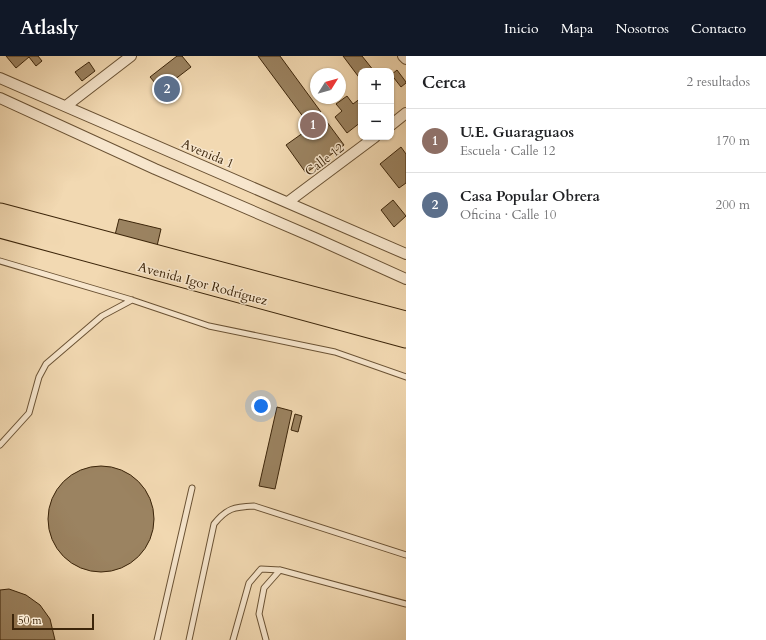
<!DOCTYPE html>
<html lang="es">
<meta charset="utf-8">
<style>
:root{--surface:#fff;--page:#f2f2f2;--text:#202124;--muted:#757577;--line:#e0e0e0;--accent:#111827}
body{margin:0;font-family:Cardo,serif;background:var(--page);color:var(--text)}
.controls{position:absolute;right:12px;top:12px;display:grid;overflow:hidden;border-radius:8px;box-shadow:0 1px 3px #0004}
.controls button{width:36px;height:36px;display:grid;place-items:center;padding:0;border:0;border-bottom:1px solid var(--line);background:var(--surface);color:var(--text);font:20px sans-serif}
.compass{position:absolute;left:310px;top:12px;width:36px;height:36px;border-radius:50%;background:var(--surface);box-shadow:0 1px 3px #0004;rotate:53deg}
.scale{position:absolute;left:12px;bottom:10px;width:82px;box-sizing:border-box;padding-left:4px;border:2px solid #3c250a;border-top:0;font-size:11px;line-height:14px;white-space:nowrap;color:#3c250a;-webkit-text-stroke:3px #f7e6cd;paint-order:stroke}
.you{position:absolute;left:261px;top:350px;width:14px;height:14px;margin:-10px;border:3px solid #fff;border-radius:50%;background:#1a73e8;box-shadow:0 0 0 6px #1a73e833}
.badge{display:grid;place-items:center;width:26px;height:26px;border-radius:50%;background:var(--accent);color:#fff;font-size:13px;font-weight:700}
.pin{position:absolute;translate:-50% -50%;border:2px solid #fff;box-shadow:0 1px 4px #0006}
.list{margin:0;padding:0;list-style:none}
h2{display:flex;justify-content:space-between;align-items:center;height:52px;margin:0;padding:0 16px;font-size:17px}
h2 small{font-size:13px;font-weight:400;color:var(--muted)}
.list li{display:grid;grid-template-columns:26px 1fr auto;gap:12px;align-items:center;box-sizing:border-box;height:64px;padding:0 16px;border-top:1px solid var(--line)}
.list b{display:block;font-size:15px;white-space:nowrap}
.list p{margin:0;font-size:13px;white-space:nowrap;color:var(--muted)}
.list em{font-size:13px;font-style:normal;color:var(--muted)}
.map{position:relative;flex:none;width:406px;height:584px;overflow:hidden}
header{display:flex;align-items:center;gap:24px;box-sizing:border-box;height:56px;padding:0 20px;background:var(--accent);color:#fff}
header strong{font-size:19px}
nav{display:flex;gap:22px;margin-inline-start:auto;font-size:14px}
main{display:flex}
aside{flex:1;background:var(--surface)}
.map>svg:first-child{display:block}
</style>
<header>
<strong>Atlasly</strong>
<nav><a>Inicio</a><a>Mapa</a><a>Nosotros</a><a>Contacto</a></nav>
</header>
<main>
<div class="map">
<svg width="406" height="584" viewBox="0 0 406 584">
<rect width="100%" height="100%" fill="#f2d9b2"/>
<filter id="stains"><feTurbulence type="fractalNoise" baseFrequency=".005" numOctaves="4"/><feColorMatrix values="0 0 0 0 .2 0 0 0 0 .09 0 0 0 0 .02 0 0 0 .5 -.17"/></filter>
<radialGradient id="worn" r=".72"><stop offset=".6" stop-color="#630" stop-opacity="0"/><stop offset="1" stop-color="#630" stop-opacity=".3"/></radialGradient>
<path fill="#9b8361" stroke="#3c250a" d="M6 0H38L42 5 36 10 29 1 16 12Z
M177 0H182L191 11 161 34 150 21Z
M258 0H280L321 56 307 66Z
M343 0H362L374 15H361V24Z
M89 6 95 15 82 25 75 16Z
M397 14 406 26V27L401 31 394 22 391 24V19Z
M347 40 353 48 361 42V66L347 77 335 61 342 55 336 48Z
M324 62 344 89 306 117 286 89Z
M401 91 406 98V127L399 132 380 108Z
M393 144 406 160 394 171 381 154Z
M119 163 161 173 157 190 115 179Z
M277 351 292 355 275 433 259 430Z
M295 358 302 360 298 376 291 374Z
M48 463a53 53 0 1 1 106 0a53 53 0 1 1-106 0Z
M9 533 26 539 40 549 50 563 55 584H0V534Z"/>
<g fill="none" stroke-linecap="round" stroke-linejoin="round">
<g stroke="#6a5234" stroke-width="7">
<path id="lane" d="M0 205 132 244 209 270 335 296 406 321
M0 389 29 357 39 321 46 308 102 260 132 244
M157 584 192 432
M189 584 214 468C227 452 234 451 254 450L406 499
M233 584 249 527 261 513 280 514 406 548
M266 584 259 558 264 532 280 514"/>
</g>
<g stroke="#6a5234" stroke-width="12">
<path id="street" d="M403 0 406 3
M0 22 406 198
M0 42 155 113 315 182 406 223
M66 50 131 0
M391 69 406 57
M288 146 375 81"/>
</g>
<g stroke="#3c250a" stroke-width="21">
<path id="highway" d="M0 157 406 265
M0 172 406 282"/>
</g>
<use href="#lane" stroke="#f7e6cd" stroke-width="5"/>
<use href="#street" stroke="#f7e6cd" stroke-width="10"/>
<use href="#highway" stroke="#f2d9b2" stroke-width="19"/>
</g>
<g text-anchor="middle" stroke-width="3" stroke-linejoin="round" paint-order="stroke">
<g font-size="13" fill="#3c250a" stroke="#f7e6cd">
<text transform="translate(208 97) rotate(23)" y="5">Avenida 1</text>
<text transform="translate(324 103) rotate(-37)" y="5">Calle 12</text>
<text transform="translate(203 227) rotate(15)" y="5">Avenida Igor Rodríguez</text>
</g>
</g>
<rect width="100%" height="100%" filter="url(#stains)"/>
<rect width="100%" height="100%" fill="url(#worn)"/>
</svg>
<div class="controls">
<button>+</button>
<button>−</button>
</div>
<svg class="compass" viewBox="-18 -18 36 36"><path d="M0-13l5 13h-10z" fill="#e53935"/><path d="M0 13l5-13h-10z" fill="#757577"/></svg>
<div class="scale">50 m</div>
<div class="you"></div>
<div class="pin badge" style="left:313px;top:69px;background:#8d6e63">1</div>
<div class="pin badge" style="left:167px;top:33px;background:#5c6f8a">2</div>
</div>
<aside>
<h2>Cerca<small>2 resultados</small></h2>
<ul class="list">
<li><span class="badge" style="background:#8d6e63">1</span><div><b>U.E. Guaraguaos</b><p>Escuela · Calle 12</p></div><em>170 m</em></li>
<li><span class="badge" style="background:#5c6f8a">2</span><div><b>Casa Popular Obrera</b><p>Oficina · Calle 10</p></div><em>200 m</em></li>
</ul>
</aside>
</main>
